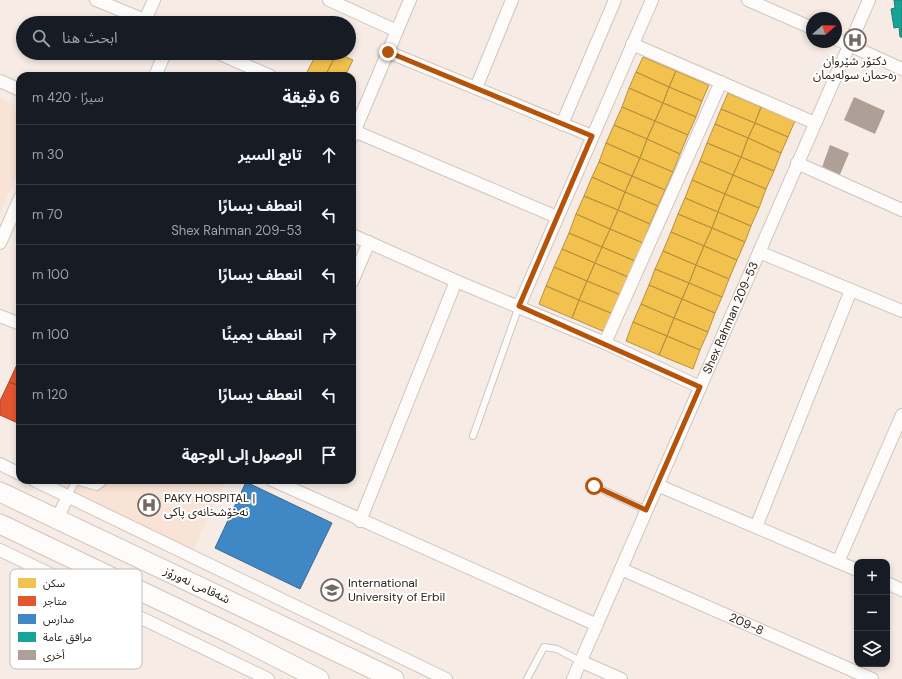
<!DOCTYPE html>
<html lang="ar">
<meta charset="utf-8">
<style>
:root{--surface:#171b24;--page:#242831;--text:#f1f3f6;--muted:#9ea1a6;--line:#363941}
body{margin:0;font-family:"DM Sans","Noto Sans Arabic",sans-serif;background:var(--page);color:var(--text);direction:rtl}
.controls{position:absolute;right:12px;bottom:12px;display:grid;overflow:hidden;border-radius:8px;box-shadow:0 2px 6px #0003}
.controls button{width:36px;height:36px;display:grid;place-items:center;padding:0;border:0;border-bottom:1px solid var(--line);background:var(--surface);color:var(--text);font:20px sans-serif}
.compass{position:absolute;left:806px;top:12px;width:36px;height:36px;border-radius:50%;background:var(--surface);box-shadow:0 2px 6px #0003;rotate:70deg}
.stop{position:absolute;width:12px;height:12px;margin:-9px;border:3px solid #b45309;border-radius:50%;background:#fff}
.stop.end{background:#b45309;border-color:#fff;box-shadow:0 1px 4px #0008}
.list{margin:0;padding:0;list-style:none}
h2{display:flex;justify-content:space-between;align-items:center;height:52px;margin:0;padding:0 16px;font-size:17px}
h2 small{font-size:13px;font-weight:400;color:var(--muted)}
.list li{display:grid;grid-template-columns:26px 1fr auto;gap:12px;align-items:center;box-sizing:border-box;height:60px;padding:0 16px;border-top:1px solid var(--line)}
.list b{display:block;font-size:15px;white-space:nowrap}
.list p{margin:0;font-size:13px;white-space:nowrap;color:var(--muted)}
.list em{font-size:13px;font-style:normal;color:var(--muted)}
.icon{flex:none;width:22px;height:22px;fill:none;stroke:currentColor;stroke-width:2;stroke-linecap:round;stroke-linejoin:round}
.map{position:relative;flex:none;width:902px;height:679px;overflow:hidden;direction:ltr}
.search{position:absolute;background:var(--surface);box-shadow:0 2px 6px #0003;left:16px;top:16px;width:340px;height:44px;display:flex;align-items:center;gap:10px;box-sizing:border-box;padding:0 14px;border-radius:22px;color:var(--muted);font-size:15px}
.panel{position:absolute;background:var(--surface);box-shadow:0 2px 6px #0003;left:16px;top:72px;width:340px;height:412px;border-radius:12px;direction:rtl}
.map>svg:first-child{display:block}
</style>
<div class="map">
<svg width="902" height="679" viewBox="0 0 902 679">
<rect width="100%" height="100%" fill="#f6ebe5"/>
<path fill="#f9e3d6" d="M0 98 20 107V168L0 213Z
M61 480H226L190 556 56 492Z"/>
<path fill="#f2c14e" stroke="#b7923f" d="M317 53H337L325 76H305Z
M337 53 353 60 345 76H325Z
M643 57 676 71 669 87 636 72Z
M676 71 709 85 702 101 669 87Z
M636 72 669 87 663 103 629 88Z
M669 87 702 101 696 117 663 103Z
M629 88 663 103 655 121 622 107Z
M728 93 761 107 755 123 721 109Z
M663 103 696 117 688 135 655 121Z
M622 107 655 121 647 139 614 125Z
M761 107 795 121 788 137 755 123Z
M721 109 755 123 748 138 715 124Z
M655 121 688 135 680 154 647 139Z
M755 123 788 137 781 153 748 138Z
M715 124 748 138 741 157 707 143Z
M614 125 647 139 640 158 606 143Z
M748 138 781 153 774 171 741 157Z
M647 139 680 154 673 172 640 158Z
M606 143 640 158 632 176 599 162Z
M707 143 741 157 733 175 700 161Z
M741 157 774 171 766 189 733 175Z
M640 158 673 172 665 190 632 176Z
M700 161 733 175 725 194 692 180Z
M599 162 632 176 625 192 592 177Z
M733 175 766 189 759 208 725 194Z
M632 176 665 190 658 206 625 192Z
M592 177 625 192 618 210 584 196Z
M692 180 725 194 718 212 685 198Z
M625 192 658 206 650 224 618 210Z
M725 194 759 208 751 226 718 212Z
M584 196 618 210 610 229 576 214Z
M685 198 718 212 712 228 678 214Z
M618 210 650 224 643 243 610 229Z
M718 212 751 226 745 242 712 228Z
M576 214 610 229 602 247 569 233Z
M678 214 712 228 704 246 671 232Z
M712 228 745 242 737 260 704 246Z
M610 229 643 243 635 261 602 247Z
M671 232 704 246 696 265 663 251Z
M569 233 602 247 595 263 562 249Z
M704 246 737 260 729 279 696 265Z
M602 247 635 261 628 277 595 263Z
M562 249 595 263 587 281 554 267Z
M663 251 696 265 689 283 655 269Z
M595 263 628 277 621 295 587 281Z
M696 265 729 279 722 297 689 283Z
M554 267 587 281 579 300 546 286Z
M655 269 689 283 682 299 649 285Z
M587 281 621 295 613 314 579 300Z
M689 283 722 297 715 313 682 299Z
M649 285 682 299 674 318 641 304Z
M546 286 579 300 572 318 539 304Z
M682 299 715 313 708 332 674 318Z
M579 300 613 314 605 332 572 318Z
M641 304 674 318 667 336 633 322Z
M674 318 708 332 700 350 667 336Z
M633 322 667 336 659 355 626 341Z
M667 336 700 350 693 369 659 355Z"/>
<path fill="#e4572e" stroke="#ad4729" d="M20 358V386L9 382Z
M9 382 20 386V424L0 415V401Z"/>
<path fill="#3f88c5" stroke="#3a6a92" d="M246 482 332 523 300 589 215 548Z"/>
<path fill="#17a398" stroke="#1e7d73" d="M894 0H902V37H900L899 27 894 28 891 9 895 8Z"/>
<path fill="#aea097" d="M854 97 885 111 875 134 844 120Z
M830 145 849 153 839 177 821 170Z"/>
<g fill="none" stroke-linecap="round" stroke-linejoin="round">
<g stroke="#d0c5be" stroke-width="8">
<path id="lane" d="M473 436 519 306
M76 481 97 487 106 480
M594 486 646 510
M68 496 76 480
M527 679 544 647 557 649 580 661"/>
</g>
<g stroke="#d0c5be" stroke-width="14">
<g id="street">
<path d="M96 0 152 23"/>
<path d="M329 0 397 31"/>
<path d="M748 0 812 28"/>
<path d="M145 20 154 0"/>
<path d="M836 39 902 69"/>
<path d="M632 44 815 123"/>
<path d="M388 52 592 136"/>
<path d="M218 53 270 76"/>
<path d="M155 76 165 53"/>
<path d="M0 81 20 90"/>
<path d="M476 88 512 0"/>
<path d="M562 124 615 0"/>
<path d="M354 131 557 217"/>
<path d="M352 137 410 0"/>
<path d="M797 163 902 210"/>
<path d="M352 235 456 281 605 343 700 387"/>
<path d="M0 243 20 198"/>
<path d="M759 252 902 311"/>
<path d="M352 282 369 242"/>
<path d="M519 306 652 0"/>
<path d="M0 316 20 324"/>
<path d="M605 343 721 82"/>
<path d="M0 464 20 474"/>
<path d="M34 480 446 679"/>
<path d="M272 480 597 625"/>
<path d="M657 485 857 570"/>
<path d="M57 519 68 496"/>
<path d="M360 521 456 281"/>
<path d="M756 527 851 290"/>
<path d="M0 550 268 679"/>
<path d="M838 562 902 415"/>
<path id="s1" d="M621 569 872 679"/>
<path d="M887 583 902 590"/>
<path d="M580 661 621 679"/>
<path id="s2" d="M573 679 869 0"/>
</g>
</g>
<g stroke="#d0c5be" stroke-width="21">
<path id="primary" d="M0 492 394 679
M0 524 233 635 319 679"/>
</g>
<use href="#lane" stroke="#fefcfb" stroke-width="6"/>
<use href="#street" stroke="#fefcfb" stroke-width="12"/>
<use href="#primary" stroke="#fefcfb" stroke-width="19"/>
</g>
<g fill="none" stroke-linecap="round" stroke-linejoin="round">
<path stroke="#b45309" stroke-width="5" d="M388 52 592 136 519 306 700 387 646 510 594 486"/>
</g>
<defs>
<g id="hospital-ring" transform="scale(1.15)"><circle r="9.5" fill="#fff" stroke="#746962" stroke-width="1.5"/><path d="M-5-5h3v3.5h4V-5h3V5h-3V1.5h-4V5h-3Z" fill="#746962"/></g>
<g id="university-ring" transform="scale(1.15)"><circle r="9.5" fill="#fff" stroke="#746962" stroke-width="1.5"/><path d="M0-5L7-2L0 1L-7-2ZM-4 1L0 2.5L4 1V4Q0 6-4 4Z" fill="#746962"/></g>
</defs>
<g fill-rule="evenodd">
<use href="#hospital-ring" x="855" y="40"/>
<use href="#hospital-ring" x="149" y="505"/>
<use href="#university-ring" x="332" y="590"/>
</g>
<g text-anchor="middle" stroke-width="4" stroke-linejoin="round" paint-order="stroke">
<g font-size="12" fill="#2e231c" stroke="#fff" text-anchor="start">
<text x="855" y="65" text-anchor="middle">دکتۆر شێروان<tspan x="855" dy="14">رەحمان سولەیمان</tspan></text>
<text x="164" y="502">PAKY HOSPITAL |<tspan x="164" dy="14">نەخۆشخانەی پاکی</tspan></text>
<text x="348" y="587">International<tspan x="348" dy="14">University of Erbil</tspan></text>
</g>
<g font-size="12" fill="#2e231c" stroke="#fff">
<text dy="4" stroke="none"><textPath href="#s2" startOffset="394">Shex Rahman 209-53</textPath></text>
<text transform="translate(197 585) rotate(25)" y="4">شەقامی نەورۆز</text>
<text dy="4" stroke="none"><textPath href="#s1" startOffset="137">209-8</textPath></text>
</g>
</g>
<rect x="10" y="569" width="132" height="100" rx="6" fill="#fff" stroke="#c0bdbb" stroke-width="1"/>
<rect x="18" y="578" width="18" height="10" fill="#f2c14e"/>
<rect x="18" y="596" width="18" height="10" fill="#e4572e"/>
<rect x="18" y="614" width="18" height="10" fill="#3f88c5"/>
<rect x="18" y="632" width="18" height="10" fill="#17a398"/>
<rect x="18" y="650" width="18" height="10" fill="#aea097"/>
<g font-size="11" fill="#2e231c">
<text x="43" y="587">سكن</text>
<text x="43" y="605">متاجر</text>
<text x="43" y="623">مدارس</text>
<text x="43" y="641">مرافق عامة</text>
<text x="43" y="659">أخرى</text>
</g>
</svg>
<div class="controls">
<button>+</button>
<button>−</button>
<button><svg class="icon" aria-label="layers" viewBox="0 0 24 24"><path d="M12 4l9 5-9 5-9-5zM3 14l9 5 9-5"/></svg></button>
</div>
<svg class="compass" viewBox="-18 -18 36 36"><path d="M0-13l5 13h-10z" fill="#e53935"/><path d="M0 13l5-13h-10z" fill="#9ea1a6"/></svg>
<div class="stop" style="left:594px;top:486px"></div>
<div class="stop end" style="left:388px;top:52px"></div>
<div class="search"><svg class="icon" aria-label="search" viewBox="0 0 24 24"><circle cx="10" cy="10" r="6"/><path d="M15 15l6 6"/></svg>ابحث هنا</div>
<section class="panel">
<h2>6 دقيقة<small>سيرًا · 420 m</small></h2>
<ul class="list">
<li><svg class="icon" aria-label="ahead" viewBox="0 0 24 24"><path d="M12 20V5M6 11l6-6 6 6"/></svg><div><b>تابع السير</b></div><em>30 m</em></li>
<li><svg class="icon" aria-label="left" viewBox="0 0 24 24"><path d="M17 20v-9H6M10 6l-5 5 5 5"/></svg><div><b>انعطف يسارًا</b><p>Shex Rahman 209-53</p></div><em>70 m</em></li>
<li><svg class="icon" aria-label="left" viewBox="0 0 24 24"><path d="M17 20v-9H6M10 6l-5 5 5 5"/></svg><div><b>انعطف يسارًا</b></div><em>100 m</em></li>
<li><svg class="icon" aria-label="right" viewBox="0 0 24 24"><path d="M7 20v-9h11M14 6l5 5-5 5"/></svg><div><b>انعطف يمينًا</b></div><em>100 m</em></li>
<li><svg class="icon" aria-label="left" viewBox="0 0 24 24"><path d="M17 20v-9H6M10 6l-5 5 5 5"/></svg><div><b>انعطف يسارًا</b></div><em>120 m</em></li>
<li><svg class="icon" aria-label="arrive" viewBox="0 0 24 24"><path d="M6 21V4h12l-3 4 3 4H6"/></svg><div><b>الوصول إلى الوجهة</b></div></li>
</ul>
</section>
</div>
